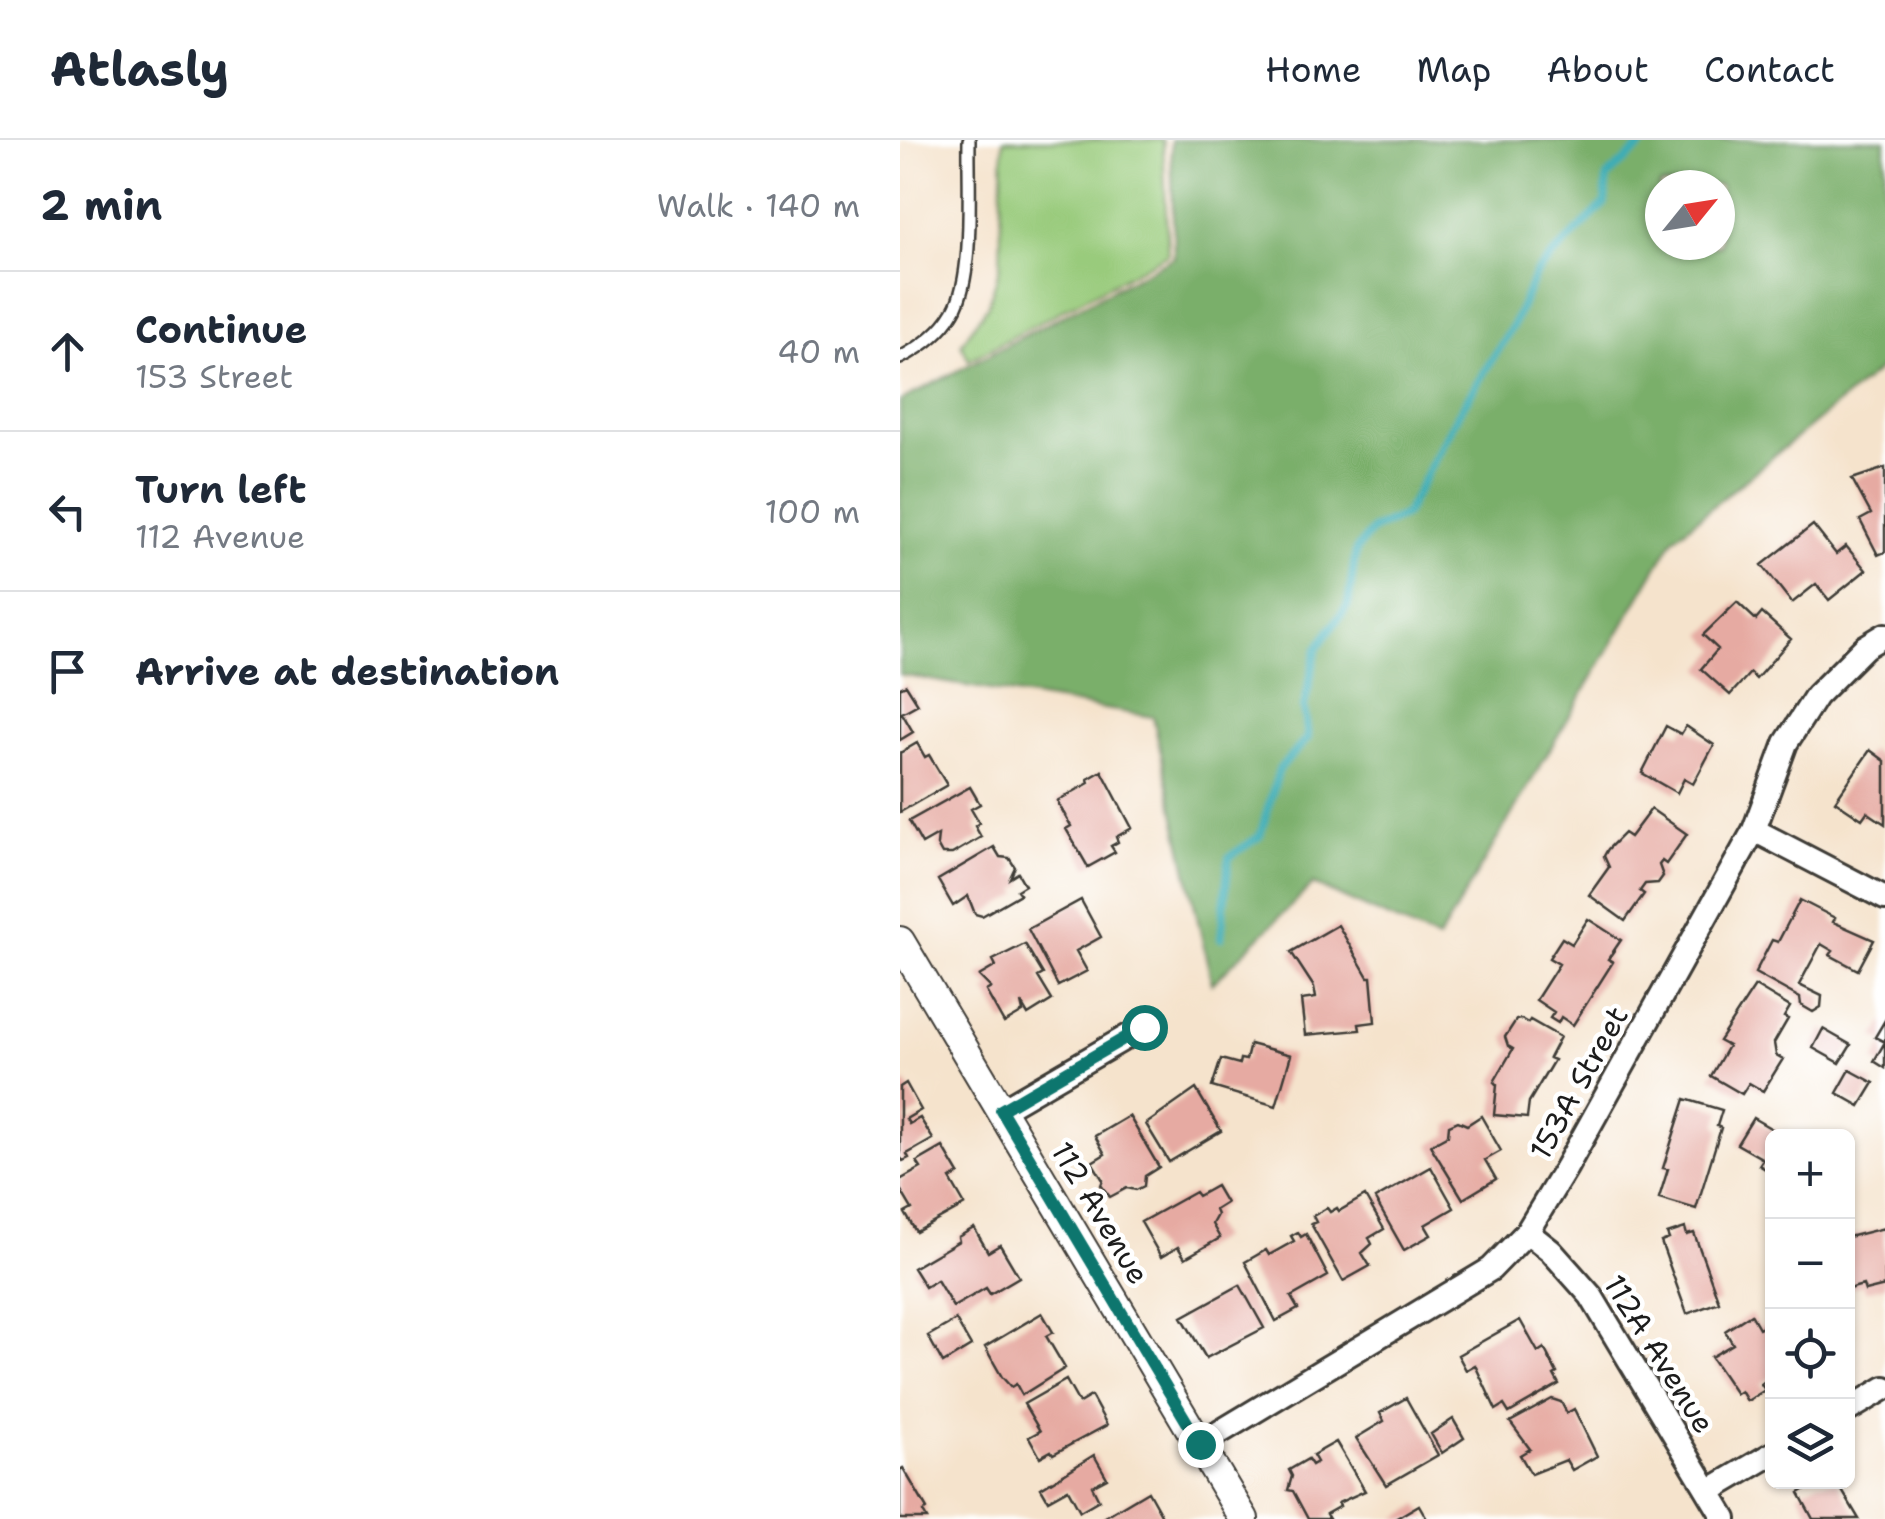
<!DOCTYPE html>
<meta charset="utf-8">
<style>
:root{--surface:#fff;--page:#f6f6f7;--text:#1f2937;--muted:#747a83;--line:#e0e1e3}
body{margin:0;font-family:"Shantell Sans",sans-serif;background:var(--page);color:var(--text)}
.controls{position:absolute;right:30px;bottom:30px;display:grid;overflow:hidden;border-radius:15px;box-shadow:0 2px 8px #0004}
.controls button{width:90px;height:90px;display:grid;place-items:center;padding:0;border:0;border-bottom:2px solid var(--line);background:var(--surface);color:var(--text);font:50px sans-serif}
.compass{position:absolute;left:745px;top:30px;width:90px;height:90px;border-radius:50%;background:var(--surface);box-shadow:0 2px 8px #0004;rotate:60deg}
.stop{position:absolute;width:30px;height:30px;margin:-22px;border:8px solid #0f766e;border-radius:50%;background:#fff}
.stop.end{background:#0f766e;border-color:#fff;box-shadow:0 2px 10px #0008}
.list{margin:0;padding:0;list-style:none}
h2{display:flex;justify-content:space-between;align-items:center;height:130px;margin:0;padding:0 40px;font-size:42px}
h2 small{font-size:32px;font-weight:400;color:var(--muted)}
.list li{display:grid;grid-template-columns:65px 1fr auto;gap:30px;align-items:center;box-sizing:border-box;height:160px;padding:0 40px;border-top:2px solid var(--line)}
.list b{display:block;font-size:38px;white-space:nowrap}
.list p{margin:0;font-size:32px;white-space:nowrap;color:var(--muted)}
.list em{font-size:32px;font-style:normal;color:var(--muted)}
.icon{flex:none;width:55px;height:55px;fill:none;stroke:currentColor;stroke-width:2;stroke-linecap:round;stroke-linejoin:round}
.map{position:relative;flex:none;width:985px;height:1379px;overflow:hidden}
header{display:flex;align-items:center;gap:60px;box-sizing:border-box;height:140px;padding:0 50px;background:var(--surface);border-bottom:2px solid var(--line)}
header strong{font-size:48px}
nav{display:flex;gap:55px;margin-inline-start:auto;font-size:35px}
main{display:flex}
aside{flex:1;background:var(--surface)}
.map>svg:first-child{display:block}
</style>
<header>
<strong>Atlasly</strong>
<nav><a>Home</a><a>Map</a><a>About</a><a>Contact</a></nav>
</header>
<main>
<aside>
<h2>2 min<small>Walk · 140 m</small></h2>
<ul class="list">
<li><svg class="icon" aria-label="ahead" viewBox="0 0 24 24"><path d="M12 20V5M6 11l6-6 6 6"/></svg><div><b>Continue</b><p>153 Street</p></div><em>40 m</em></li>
<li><svg class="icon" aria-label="left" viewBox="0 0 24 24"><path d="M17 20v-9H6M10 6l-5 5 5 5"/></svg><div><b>Turn left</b><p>112 Avenue</p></div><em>100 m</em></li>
<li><svg class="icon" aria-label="arrive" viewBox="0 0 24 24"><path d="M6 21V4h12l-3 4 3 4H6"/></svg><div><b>Arrive at destination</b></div></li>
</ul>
</aside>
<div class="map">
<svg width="985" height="1379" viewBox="0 0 985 1379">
<rect width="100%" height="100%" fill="#fff"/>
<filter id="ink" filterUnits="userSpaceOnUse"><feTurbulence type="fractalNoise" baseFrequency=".01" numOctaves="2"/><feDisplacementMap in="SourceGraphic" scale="20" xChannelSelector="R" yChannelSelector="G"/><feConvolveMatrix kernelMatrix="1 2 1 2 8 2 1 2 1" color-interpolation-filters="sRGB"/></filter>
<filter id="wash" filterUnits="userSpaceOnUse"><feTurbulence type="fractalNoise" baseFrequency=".0048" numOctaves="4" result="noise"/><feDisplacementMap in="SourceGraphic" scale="40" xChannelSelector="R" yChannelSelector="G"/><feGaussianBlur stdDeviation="2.25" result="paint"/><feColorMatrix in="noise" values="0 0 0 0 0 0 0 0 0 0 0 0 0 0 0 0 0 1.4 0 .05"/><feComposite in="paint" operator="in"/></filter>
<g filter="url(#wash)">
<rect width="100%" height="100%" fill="#f5e3cc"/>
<path fill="#99cb7b" stroke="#5a744c" stroke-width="2.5" d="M103 0H263L268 114 69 220 61 204 88 165 100 127Z"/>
<path fill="#7aaf6b" stroke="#4b6644" stroke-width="2.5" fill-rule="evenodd" d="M271 0H985V225L774 398 538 800 413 744 312 844 253 577 0 535V261L274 117ZM760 45H820V105H760Z"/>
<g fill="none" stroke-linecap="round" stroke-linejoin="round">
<path stroke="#3cadb6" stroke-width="8" d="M321 798 329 717 360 696 379 629 408 598 404 567 417 508 448 465 456 410 472 390 505 375 558 274 612 187 636 133 705 63 707 37 748 0"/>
</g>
<g id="blocks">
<path fill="#e6aaa2" d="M985 328V412L978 415 960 380 971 374 952 339Z
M913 385 936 414 946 406 966 430 929 460 916 444 892 463 862 425Z
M837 462 856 480 862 473 891 499 856 539 850 533 830 555 801 529 818 509 803 495Z
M6 545 18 564 2 573 13 592 0 600V548Z
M766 586 781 594 786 586 814 605 793 644 784 639 777 653 742 633Z
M17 603 25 617 29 615 47 645 0 672V613Z
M970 610 985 621V684L967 672 962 679 935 661Z
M202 631 232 688 216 697 218 702 211 706 215 712 188 727 166 689 171 686 157 661 189 643 188 639Z
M70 647 80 664 71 669 79 683 75 686 81 697 52 714H42L37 705 38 695 22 704 9 681Z
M751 669 787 694 766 724 762 721 759 725 763 736 758 743 745 744 740 751 744 754 725 781 689 755 709 727 704 716 708 709 724 693 730 697Z
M94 707 100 717 109 718 115 727 110 738 118 733 125 745 117 750 120 754 82 776 75 774 68 756 53 766 38 740Z
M181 760 201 797 176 811 187 831 158 846 128 789Z
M900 760 935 778 933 782 974 800 958 830 930 815 933 811 921 804 899 845 922 856 921 867 913 872 901 865 900 858 855 833 872 800 878 802Z
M688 779 721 800 708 819 713 822 673 885 661 877 658 883 650 878 654 872 636 860 659 824 649 818 662 798 672 804Z
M438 785 468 837H471L475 882 459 884 460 890 405 895 401 860 416 858 414 847 391 812Z
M125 804 143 834 138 837 152 860 128 875 121 863 123 872 104 883 86 851 91 848 79 836 96 826 93 820Z
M855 846 890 867 884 877 888 879 874 903 876 915 883 919 863 951 849 943 842 954 811 936 828 906 819 901Z
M621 879 628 883 630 880 660 897 649 918 654 920 629 962 627 978 594 975 597 945 594 942 613 909 608 906 605 897 616 880Z
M985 880V928L974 921 985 902 975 897Z
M923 889 951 905 940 923 913 908Z
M350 904 391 915 376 966 312 947 321 919 339 924 340 919 346 920Z
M950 930 974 943 960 966 937 953Z
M6 943 21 970 6 979 9 984 20 978 33 999 7 1014 9 1018 3 1021 0 1017V947Z
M296 949 321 991 269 1022 246 984Z
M785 959 822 970 817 986 821 988 796 1069 759 1058 768 1029 763 1028Z
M229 976 259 1027 245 1036 244 1046 236 1050 227 1048 210 1057 201 1045 203 1040 192 1022 205 1014 195 996Z
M581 976 601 1011 585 1020 596 1039 563 1059 530 1005 548 995 549 985 558 981 567 985Z
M853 978 884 996H872V1033L859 1025 863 1019 837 1004Z
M43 1007 59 1034 50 1039 65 1065 16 1092 5 1073 12 1069 0 1049V1040L21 1028 17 1022Z
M531 1027 554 1068 525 1085 531 1095 504 1110 475 1059Z
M316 1046 326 1063 315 1070 317 1075 312 1084 320 1098 285 1118 278 1107 261 1117 241 1082 295 1052 298 1056Z
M465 1056 484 1089 469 1098 472 1104 462 1113 470 1126 443 1141 411 1084 416 1082 413 1076 427 1068 430 1072 437 1068 439 1071Z
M74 1088 88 1112 100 1105 119 1137 90 1154 86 1148 53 1167 37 1140 25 1147 13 1128 59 1101 58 1097Z
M785 1088 787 1095 794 1093 819 1162 787 1174 761 1102 769 1099 767 1094Z
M984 1088 985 1146 965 1151 963 1145 948 1149V1097Z
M398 1092 401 1097 406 1094 428 1136 391 1157 398 1169 376 1181 345 1122 366 1110 369 1115 394 1101 391 1096Z
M340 1145 364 1188 306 1218 282 1177Z
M142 1173 153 1192 146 1196 165 1228 122 1255 116 1244 111 1247 102 1237 85 1207Z
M851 1174 859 1188 872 1182V1236L861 1244 865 1250 847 1261 841 1251 836 1254 811 1217 833 1204 825 1191Z
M56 1180 71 1206 43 1223 28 1196Z
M620 1180 638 1212 644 1208 657 1233 654 1235 659 1244 609 1273 604 1265 596 1270 575 1225 566 1230 558 1215Z
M166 1240 179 1263 191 1256 207 1285 153 1314 151 1311 140 1317 129 1297 140 1291 124 1264Z
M506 1258 538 1315 486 1345 456 1298 484 1281 480 1273Z
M652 1259 661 1262 667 1273 674 1269 697 1316 672 1330 666 1320 631 1334 620 1315 630 1309 610 1282Z
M553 1279 564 1298 542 1313 531 1294Z
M436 1302 465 1351 438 1363 440 1366 426 1374 429 1379H408L393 1351 388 1350 392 1336 389 1330 408 1319 412 1325 417 1322 413 1315Z
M194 1315 207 1338 192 1346 199 1360 180 1371 168 1349 148 1360 141 1348Z
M3 1328 27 1369 23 1372 27 1379H0V1330Z
M918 1342H937L959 1379H913L899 1353Z
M248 1351 262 1376 257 1379H201Z
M519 1365 527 1379H495Z"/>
</g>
</g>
<g filter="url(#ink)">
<use href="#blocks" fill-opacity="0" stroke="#3d3a36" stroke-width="2.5"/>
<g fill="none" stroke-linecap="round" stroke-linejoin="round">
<g stroke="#3d3a36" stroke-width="16">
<path id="service" d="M0 218C21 207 41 193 53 172 75 136 68 44 69 0"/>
</g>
<g stroke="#3d3a36" stroke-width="28">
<path id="minor" d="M854 690 985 758
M101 970 244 887
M627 1092 651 1111 691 1156 825 1379
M948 1270 985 1248
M300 1304 591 1129 627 1092 666 1028 854 690 886 603 916 556 965 507 985 495
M809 1351 872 1314"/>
</g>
<g stroke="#3d3a36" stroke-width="32">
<path id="tertiary" d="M0 801 344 1379"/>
</g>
<use href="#service" stroke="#fff" stroke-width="11"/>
<use href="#minor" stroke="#fff" stroke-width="22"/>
<use href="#tertiary" stroke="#fff" stroke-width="28"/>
</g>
</g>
<g fill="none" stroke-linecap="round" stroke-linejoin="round" filter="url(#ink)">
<path stroke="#0f766e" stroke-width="12" d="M244 887 101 970 300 1304"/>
</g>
<g text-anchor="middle" stroke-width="9" stroke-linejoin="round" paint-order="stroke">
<g font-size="30" fill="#1c1c1c" stroke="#fff">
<text transform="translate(679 943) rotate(-61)" y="10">153A Street</text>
<text transform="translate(200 1073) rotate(59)" y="10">112 Avenue</text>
<text transform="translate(759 1214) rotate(58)" y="10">112A Avenue</text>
</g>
</g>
</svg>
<div class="controls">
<button>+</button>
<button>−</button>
<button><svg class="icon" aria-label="locate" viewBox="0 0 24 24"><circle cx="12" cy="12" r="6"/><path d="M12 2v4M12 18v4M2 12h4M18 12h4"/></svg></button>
<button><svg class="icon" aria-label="layers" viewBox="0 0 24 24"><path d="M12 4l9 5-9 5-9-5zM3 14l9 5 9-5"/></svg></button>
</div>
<svg class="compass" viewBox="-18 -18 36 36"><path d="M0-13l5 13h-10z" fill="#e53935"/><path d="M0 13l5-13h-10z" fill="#747a83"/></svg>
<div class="stop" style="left:244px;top:887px"></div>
<div class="stop end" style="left:300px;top:1304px"></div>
</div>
</main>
